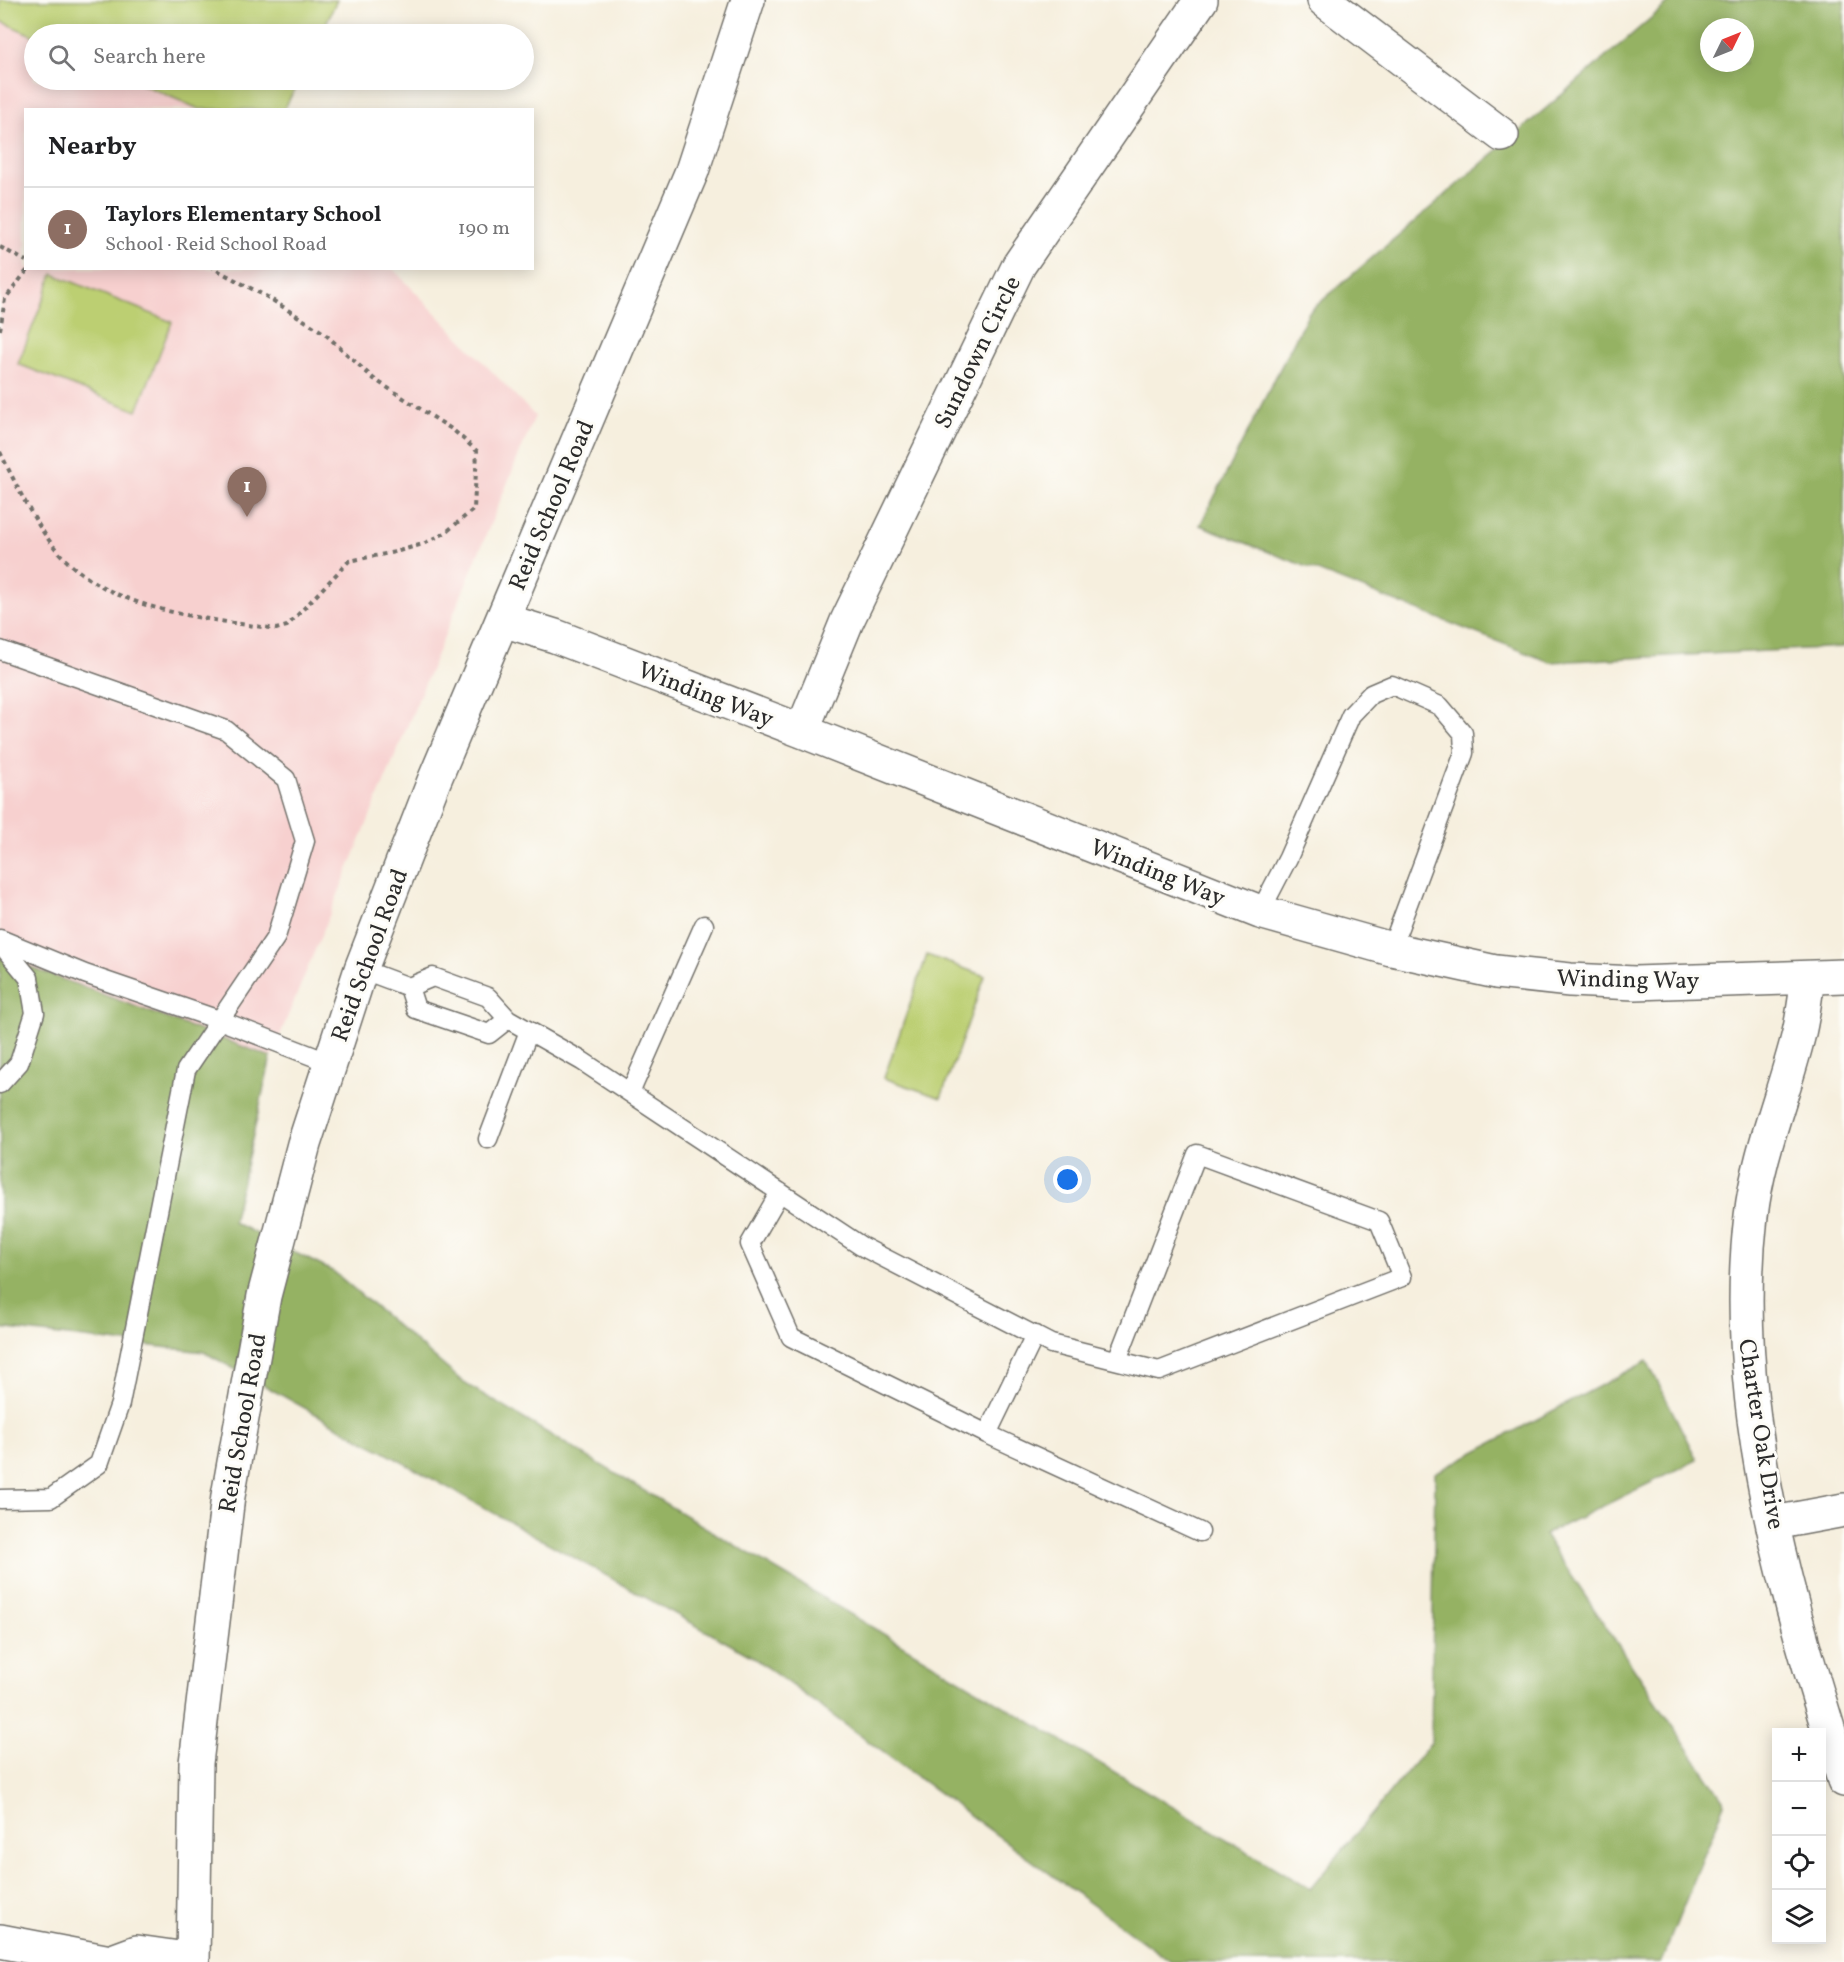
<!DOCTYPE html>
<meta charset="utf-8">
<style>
:root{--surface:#fff;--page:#f6f6f6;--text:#202124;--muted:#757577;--line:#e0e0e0;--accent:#111827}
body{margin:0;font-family:Vollkorn,serif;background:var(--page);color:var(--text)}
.controls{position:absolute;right:18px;bottom:18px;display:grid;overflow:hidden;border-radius:0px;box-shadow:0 3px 15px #0003}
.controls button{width:54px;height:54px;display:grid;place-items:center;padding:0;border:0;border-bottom:2px solid var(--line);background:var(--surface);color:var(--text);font:30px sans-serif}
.compass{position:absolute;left:1700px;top:18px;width:54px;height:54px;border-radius:50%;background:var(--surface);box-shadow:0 3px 15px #0003;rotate:47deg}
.you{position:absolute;left:1068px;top:1180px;width:21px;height:21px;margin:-15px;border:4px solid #fff;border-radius:50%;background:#1a73e8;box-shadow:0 0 0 9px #1a73e833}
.badge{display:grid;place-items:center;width:39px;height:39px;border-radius:50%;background:var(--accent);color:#fff;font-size:20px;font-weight:700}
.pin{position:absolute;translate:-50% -50px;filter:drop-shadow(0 2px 3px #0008)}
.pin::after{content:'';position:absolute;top:32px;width:21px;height:18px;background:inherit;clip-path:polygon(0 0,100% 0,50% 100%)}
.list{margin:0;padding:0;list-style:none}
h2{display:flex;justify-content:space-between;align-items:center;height:78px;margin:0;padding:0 24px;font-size:26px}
h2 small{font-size:20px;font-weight:400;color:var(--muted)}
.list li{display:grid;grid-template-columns:39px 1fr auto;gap:18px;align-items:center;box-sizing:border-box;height:84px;padding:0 24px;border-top:2px solid var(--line)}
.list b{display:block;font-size:22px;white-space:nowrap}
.list p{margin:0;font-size:20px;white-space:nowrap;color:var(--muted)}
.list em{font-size:20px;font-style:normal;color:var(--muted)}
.icon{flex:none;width:33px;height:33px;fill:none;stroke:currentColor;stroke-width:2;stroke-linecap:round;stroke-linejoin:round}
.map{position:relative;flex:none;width:1844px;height:1962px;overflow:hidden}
.search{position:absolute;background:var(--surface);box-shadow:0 3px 15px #0003;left:24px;top:24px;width:510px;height:66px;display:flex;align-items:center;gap:15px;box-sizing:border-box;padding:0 21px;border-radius:33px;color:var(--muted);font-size:22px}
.panel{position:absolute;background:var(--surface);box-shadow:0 3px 15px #0003;left:24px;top:108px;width:510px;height:162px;border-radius:0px}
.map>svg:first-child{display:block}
</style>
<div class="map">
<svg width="1844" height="1962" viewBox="0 0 1844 1962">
<rect width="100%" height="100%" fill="#fdfcf7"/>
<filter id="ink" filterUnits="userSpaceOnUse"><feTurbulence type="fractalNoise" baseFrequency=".0167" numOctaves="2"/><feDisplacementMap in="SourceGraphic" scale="12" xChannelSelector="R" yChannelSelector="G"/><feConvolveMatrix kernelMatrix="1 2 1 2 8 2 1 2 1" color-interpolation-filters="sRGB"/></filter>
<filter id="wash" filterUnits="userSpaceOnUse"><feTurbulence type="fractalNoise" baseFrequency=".008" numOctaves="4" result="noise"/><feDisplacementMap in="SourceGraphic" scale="24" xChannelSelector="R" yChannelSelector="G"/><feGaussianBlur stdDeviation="1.35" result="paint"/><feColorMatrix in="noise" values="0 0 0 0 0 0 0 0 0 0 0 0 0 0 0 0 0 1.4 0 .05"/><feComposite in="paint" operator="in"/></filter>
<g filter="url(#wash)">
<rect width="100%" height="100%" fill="#f6efde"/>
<path fill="#f7d0cf" d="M0 21 34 36V80H132L199 109 26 110V268L393 269 535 416 271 1057 0 956Z"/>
<path fill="#bccf72" stroke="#747d4e" stroke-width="1.5" d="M0 0H337L321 34 34 36 0 21Z
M132 80H299L284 110 199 109Z
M53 274 172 322 137 411 18 364Z
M927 955 985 976 941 1098 884 1078Z"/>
<path fill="#95b264" stroke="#606e48" stroke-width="1.5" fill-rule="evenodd" d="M1672 0H1844V647L1550 662 1200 525 1309 312ZM1709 27H1745V63H1709Z
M0 956 271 1057 233 1222 334 1272 464 1383 1310 1889 1431 1743 1435 1473 1647 1361 1697 1460 1544 1535 1725 1803 1661 1962H1171L751 1656 204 1352 0 1328Z"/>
</g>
<g filter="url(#ink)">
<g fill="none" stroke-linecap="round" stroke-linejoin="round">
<g stroke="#72706a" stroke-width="21">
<path id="service" d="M0 650 226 730 286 779 305 841 276 937 186 1070 120 1404 99 1464 51 1498 0 1499
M1260 912 1288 858 1351 715 1371 694 1392 685 1440 706 1463 733 1464 753 1391 949
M0 939 85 974 222 1021 330 1063
M0 943 29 978 35 1013 19 1063 0 1084
M361 969 409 987 433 977 488 997 508 1019 582 1061 861 1246 1051 1344 1159 1371 1402 1277 1379 1221 1197 1154 1117 1360
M409 987 416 1009 489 1034 508 1019
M630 1093 704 925
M488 1139 529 1031
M780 1192 750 1244 791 1337 987 1434 1035 1335
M987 1434 1200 1532"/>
</g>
<g stroke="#72706a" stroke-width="36">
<path id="minor" d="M1324 0 1502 135
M503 620 555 636 802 731 1260 912 1391 949 1496 972 1570 980 1635 983 1844 976
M802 731 847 621 1019 265 1201 0
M1808 978C1805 998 1803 1018 1798 1037 1783 1097 1758 1154 1751 1216 1728 1407 1788 1600 1844 1780
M1774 1523 1844 1510
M0 1941 110 1962"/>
</g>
<g stroke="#72706a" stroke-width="36">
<path id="tertiary" d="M110 1962 137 1952 193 1960
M193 1962 196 1763 228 1496 264 1296 304 1144 361 969 434 781 692 171 748 0"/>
</g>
<path stroke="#72706a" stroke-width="4" stroke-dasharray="4.5 4.5" stroke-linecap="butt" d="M0 247 26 261
M0 330 5 299 29 268
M0 452C18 488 34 524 60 554 113 612 203 618 276 629L287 626 349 561 395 552 423 544 445 533 474 509 477 451 453 430 374 379 324 333 269 298 213 268"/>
<use href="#service" stroke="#fff" stroke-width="18"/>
<use href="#minor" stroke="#fff" stroke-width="33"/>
<use href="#tertiary" stroke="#fff" stroke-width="33"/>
</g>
</g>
<g text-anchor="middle" stroke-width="6" stroke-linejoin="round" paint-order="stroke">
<g font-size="24" fill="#2b2b2b" stroke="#fdfcf7">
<text transform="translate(977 352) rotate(-64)" y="8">Sundown Circle</text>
<text transform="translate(551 505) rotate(-67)" y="8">Reid School Road</text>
<text transform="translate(706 694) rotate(21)" y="8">Winding Way</text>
<text transform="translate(1158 872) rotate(22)" y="8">Winding Way</text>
<text transform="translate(369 955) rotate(-70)" y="8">Reid School Road</text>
<text transform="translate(1628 979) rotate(1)" y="8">Winding Way</text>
<text transform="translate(242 1423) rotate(-80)" y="8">Reid School Road</text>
<text transform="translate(1762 1434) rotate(81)" y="8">Charter Oak Drive</text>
</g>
</g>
</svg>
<div class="controls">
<button>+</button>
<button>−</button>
<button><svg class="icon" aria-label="locate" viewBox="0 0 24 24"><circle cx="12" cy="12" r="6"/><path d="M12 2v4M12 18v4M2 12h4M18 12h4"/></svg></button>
<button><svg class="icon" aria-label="layers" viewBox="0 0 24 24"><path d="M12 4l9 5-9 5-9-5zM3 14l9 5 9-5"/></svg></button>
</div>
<svg class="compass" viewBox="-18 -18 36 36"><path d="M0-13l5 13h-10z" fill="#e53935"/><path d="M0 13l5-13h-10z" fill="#757577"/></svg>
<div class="you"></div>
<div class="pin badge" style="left:247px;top:517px;background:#8d6e63">1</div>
<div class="search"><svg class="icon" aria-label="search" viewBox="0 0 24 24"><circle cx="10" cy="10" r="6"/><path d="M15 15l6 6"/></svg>Search here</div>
<section class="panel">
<h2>Nearby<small></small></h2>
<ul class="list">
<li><span class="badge" style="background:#8d6e63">1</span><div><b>Taylors Elementary School</b><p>School · Reid School Road</p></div><em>190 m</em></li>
</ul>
</section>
</div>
